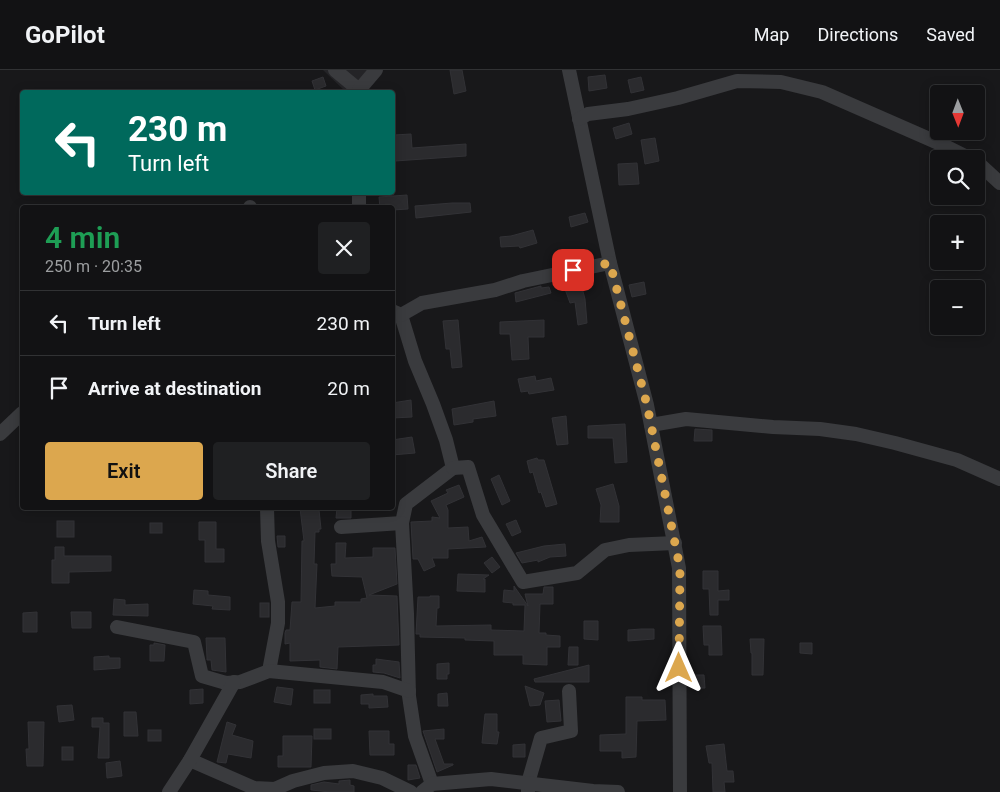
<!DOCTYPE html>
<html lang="en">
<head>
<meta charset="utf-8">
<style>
	:root { --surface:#121214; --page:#1f2022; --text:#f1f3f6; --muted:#9c9ea0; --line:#313234; --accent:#dca74e }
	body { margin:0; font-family:Roboto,sans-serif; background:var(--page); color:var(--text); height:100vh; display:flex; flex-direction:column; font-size:19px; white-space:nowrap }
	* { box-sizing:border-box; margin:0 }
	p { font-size:16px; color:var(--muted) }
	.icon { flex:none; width:28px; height:28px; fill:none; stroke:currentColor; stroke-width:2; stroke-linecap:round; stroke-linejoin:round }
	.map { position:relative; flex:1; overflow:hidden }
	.drawer { position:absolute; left:20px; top:135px; width:375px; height:305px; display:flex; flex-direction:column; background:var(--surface); border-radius:5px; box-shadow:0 2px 12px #0003,0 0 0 1px var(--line) }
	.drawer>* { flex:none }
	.top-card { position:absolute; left:20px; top:20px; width:375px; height:105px; border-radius:5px; box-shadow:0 2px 12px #0003,0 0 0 1px var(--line); background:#00695c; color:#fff; overflow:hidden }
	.needle { width:32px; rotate:179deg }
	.buttons { position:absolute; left:930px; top:15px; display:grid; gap:10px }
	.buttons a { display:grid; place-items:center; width:55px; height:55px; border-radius:5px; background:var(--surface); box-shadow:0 2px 12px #0003,0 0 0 1px var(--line); font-size:25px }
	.pin { position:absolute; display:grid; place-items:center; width:42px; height:42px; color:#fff; margin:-21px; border-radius:10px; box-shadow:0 2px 8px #0006 }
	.me { position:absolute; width:55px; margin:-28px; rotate:0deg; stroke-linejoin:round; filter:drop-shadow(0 0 4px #0008) }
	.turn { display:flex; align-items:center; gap:18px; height:105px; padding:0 25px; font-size:22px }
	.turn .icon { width:65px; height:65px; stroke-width:2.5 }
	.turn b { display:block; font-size:35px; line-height:42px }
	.round { display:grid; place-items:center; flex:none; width:52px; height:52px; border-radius:5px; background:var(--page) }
	.head { display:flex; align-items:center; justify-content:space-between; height:85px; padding:0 25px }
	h1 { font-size:30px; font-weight:600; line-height:38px; color:#1e9e55 }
	.primary-button { display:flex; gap:10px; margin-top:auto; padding:10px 25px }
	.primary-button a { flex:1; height:58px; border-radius:5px; background:var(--accent); color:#111; font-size:20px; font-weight:600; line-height:58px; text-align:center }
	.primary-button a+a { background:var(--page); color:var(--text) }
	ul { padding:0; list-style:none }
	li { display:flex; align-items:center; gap:15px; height:65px; padding:0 25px; border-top:1px solid var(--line) }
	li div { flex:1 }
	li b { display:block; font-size:19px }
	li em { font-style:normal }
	header { display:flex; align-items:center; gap:30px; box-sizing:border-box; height:70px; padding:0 25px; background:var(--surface); border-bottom:1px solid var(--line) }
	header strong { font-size:24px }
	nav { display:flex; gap:28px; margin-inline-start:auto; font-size:18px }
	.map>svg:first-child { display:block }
</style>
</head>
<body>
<header>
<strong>GoPilot</strong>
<nav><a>Map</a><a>Directions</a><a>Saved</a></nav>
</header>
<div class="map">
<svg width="1000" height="722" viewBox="0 0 1000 722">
	<rect width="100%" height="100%" fill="#18181a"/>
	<path fill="#242427" d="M323 0H383L364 22H346Z"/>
	<g fill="#2b2b2e" stroke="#323236">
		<path d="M450 0H462L466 21 454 24Z"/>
		<path d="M605 5 607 18 589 21 588 7Z"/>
		<path d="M323 7 326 16 315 20 312 11Z"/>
		<path d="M641 7 644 20 631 23 628 10Z"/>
		<path d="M629 53 632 64 616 69 613 58Z"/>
		<path d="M411 64 412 78 466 74V86L395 91 394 65Z"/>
		<path d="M655 68 659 91 645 94 641 70Z"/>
		<path d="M637 93 639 114 619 115 618 94Z"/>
		<path d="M407 125 408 139 392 140V138H380L379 127Z"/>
		<path d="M452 133H470L471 142 416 148 415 136Z"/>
		<path d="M585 143 588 152 571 157 569 147Z"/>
		<path d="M533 160 537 173 520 178 519 176 501 177 500 167 511 166Z"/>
		<path d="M644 212 646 224 632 227 629 215Z"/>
		<path d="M581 214 585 229 587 253 578 255 575 232 570 233 565 219Z"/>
		<path d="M541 216V218L549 217 551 223 516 232 515 223Z"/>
		<path d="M458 250 462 297 452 298 450 279H446L443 251Z"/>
		<path d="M544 250V267H528L529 289 512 290 510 264H500V252Z"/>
		<path d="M535 306 536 311 551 308 554 320 529 324 528 321 521 322 518 309Z"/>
		<path d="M411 330 412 347 392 348V333Z"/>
		<path d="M494 331 496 346 473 349V352L454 355 452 339Z"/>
		<path d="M566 346 568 374 557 375 552 348Z"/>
		<path d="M625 354 627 392 615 393 613 368H588V356Z"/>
		<path d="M695 359 712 360V371H694Z"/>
		<path d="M412 367 415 383 392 385V370Z"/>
		<path d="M537 388 538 390H544L557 434 546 437 541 422 539 423 533 402 530 403 527 391Z"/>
		<path d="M499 405 510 431 502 435 491 409Z"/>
		<path d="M613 414 619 436V452H600L601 435 596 419Z"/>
		<path d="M459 415 464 427 446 435 448 440V458L468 457 469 471 482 467 486 477 448 479V488H432L435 496 424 501 418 489H413L411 452 432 451V447L440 448 431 431 448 423 446 420Z"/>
		<path d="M300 438H315V440H319L321 459H319V462H315L314 494H317L315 538 335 536V532H361V529L367 528 362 507 332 506 331 494H336V473H346L345 488 373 487V478H395L397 514 369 525 397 526 399 575 338 577 337 599 320 597V590L290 591V573L285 574V563L286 560H290L292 532H301L302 471H304Z"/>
		<path d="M337 438H351V448H336Z"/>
		<path d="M516 450 521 462 512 466 506 454Z"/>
		<rect x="57" y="451" width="17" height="16"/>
		<path d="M199 452H216V479H224V492H205V470H199Z"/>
		<rect x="150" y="453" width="12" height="10"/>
		<path d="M277 466H285V477H278Z"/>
		<path d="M565 474 566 486 550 487 538 492V490L522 493 516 483 544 476Z"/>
		<path d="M55 477H64V486H111V501L69 502V513H52V490H55Z"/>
		<path d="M492 487 500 497 492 503 484 493Z"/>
		<path d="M703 501H718V521L729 520V530H718V545H710L709 519H703Z"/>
		<path d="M458 504 489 505 483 509H485V522L457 521Z"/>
		<path d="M514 516 528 536 525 524H543L544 517H553V534H540L539 563H546V565L560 566V577H547V595L523 594V585H494V571L465 570V568L420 567V564H416L418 527H430V526H439V538H437L436 556 491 555V560L524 561 525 535H513V533L503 532 504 520 514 521Z"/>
		<path d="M194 520 208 521V525L230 527V540L212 539 213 536 193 534Z"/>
		<path d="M114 529 125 530V535L148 534V546L113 545Z"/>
		<rect x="260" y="533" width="9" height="14"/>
		<path d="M37 542V562H23V543Z"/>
		<path d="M71 542H91V558H72Z"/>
		<path d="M584 551H598V570L584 569Z"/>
		<path d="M703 556H721L722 585H709V575H704Z"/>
		<path d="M641 559H654V569L628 571V560Z"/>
		<path d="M206 568H225L226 602 212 600 211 590H207V588Z"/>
		<path d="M750 569H764L763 605H752V583H751Z"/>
		<path d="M154 573 165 575 164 591H150V575H154Z"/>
		<path d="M800 573H812V584L800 583Z"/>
		<path d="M569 577H578V595H568Z"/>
		<path d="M109 586V588H120V598L94 600V587Z"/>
		<path d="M376 589 399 592 400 608 384 603 373 602V595H376Z"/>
		<path d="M449 593V604H447V609H437V594Z"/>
		<path d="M589 595V612H535L534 609Z"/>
		<path d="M693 605H704L705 618H694Z"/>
		<path d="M525 616 544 623 540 635 530 636Z"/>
		<path d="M277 617 293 619 291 635 274 632Z"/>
		<path d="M203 619V633L190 634V620Z"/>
		<rect x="314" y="620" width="16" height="13"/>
		<path d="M447 623 448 636H438V624Z"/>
		<path d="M373 624V626H387L388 637 369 638V634H361V625Z"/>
		<path d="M626 627H642V630H665L666 650 637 651 636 687 622 688V681H600V665L626 664Z"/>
		<path d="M559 630 561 651 547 652 545 631Z"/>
		<path d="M72 635 74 650 59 652 57 636Z"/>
		<path d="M124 642H136L138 666H124Z"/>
		<path d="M485 644H497V662H499L497 674 482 673Z"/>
		<path d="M92 648H103V653H109V688H98L100 657H92Z"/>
		<path d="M28 652H44L43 696H27L26 679H29Z"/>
		<path d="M227 652 236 655 232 665 253 671 251 688 228 684 226 693 217 692Z"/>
		<rect x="314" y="659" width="17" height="10"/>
		<path d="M444 659V669H435L444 694H453V695L437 702 423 661Z"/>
		<rect x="148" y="660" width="13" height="11"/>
		<path d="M369 661H389V674H394V685H370Z"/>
		<path d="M283 666H312L311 697H278V686H283Z"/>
		<path d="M525 674V687H513V675Z"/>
		<path d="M724 674 727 701H733L734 712H724L725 722H713L712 693H709L706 676Z"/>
		<rect x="62" y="677" width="11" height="13"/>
		<path d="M120 691 122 706 107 708 106 693Z"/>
		<path d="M408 695H416L420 708 408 710Z"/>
		<path d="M350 710V715L354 716V722H330L311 720V715L324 712 339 714V711Z"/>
	</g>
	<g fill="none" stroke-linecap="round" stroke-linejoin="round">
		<g stroke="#3a3b3e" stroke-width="14">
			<path d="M335 0 359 20"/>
			<path d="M569 0 610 193 647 335 679 498 680 722"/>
			<path d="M359 22V20L376 0"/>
			<path d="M579 49 588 44 628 39 678 28 737 11 781 12 822 22 943 75 971 89"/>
			<path d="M976 91 1000 113"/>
			<path d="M250 137V138"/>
			<path d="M359 138V122"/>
			<path d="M392 241 401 245 415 291 433 334 446 370 453 398 406 434 402 453"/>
			<path d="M401 245 422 233 495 220 523 211 610 193"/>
			<path d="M651 355 686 349 773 357 820 359 856 364 895 373 957 390 1000 409"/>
			<path d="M0 364 22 343"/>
			<path d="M453 398 468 397 483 445 523 512 577 503 605 480 629 475 675 473"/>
			<path d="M267 438 268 471 278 532V553L269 601"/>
			<path d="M341 457 402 453 407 544 409 626 415 666 432 714"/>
			<path d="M117 557 194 572 202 606 226 613 240 612 269 601 383 612 409 621"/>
			<path d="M190 690 254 718 275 719 293 711 324 703 353 701 382 708 411 722"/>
			<path d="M528 721V713L541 668 571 661 569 621"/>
			<path d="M169 722 190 690 234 612"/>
			<path d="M422 722 432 714 491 709 593 721 618 722"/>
		</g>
	</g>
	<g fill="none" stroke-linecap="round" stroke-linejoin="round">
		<path stroke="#dca74e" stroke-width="9" stroke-dasharray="0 16.2" d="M573 200 610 193 647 335 680 498 679 598"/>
	</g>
</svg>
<div class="buttons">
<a><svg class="needle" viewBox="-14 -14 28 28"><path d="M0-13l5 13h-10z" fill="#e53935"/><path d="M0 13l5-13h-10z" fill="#9c9ea0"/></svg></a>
<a><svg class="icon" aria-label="search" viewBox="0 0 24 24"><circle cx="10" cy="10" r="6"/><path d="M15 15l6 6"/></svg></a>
<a>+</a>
<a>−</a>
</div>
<div class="pin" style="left:573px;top:200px;background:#d93025"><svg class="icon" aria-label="arrive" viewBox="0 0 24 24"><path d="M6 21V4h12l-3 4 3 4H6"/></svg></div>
<svg class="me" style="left:679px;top:598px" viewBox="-20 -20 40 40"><path d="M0-17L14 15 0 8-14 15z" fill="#dca74e" stroke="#fff" stroke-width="4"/></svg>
<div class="top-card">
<div class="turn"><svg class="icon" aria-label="left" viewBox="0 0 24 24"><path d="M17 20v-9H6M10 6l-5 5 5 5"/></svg><div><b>230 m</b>Turn left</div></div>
</div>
<section class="drawer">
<div class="head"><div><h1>4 min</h1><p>250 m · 20:35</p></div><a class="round"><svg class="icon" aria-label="close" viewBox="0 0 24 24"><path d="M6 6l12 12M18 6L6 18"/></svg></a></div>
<ul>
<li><svg class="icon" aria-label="left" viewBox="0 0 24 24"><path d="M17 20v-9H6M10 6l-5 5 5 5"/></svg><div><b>Turn left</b></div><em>230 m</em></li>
<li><svg class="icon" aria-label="arrive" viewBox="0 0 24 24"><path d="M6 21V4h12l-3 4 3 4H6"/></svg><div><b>Arrive at destination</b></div><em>20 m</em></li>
</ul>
<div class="primary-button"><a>Exit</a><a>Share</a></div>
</section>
</div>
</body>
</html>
